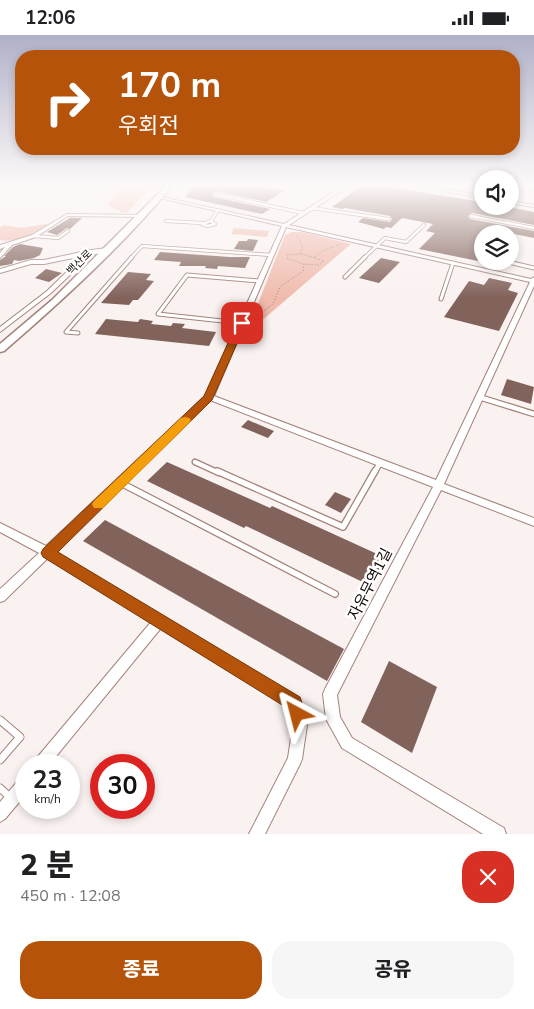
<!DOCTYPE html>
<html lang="ko">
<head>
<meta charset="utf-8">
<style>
	:root { --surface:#fff; --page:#f6f6f6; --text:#202124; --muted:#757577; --accent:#b45309 }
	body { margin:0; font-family:"Nunito Sans","Noto Sans KR",sans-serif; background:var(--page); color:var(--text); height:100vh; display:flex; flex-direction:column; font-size:19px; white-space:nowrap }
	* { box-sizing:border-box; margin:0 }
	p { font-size:16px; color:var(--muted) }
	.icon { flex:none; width:28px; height:28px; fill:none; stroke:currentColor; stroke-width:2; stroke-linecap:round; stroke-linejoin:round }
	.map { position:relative; height:799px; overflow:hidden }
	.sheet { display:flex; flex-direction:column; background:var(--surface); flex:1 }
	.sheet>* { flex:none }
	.banner { position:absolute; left:15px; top:15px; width:505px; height:105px; border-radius:20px; box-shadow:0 2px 8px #0003; background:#b45309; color:#fff; overflow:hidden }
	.fabs { position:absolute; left:474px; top:135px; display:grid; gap:10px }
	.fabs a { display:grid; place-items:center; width:45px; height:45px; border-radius:50%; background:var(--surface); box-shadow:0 2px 8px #0003; font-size:25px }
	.speed { position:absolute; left:15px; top:719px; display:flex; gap:10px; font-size:25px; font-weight:700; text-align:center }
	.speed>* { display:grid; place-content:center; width:65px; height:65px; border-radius:50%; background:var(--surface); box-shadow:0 2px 8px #0003; line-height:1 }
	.speed small { font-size:12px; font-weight:400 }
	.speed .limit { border:8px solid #d22; background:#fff; color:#111 }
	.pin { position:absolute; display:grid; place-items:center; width:42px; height:42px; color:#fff; margin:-21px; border-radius:10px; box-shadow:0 2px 8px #0006 }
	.me { position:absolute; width:55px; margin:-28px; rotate:322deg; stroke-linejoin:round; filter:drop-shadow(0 0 4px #0008) }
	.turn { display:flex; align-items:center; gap:18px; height:105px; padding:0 20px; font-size:22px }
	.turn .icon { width:65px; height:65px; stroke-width:2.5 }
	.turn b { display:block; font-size:35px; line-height:42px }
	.round { display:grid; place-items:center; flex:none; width:52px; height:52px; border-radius:20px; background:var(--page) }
	.overview { display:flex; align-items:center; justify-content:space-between; height:85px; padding:0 20px }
	h1 { font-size:30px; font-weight:800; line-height:38px }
	.cta { display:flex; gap:10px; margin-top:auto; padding:10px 20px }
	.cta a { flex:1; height:58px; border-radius:20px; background:var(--accent); color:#fff; font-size:20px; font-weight:800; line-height:58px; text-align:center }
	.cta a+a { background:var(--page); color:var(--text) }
	.status { display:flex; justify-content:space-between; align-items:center; height:35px; padding:0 25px; background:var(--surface); direction:ltr }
	.status svg { height:14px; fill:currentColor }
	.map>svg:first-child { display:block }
</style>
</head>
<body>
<div class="status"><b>12:06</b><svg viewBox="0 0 49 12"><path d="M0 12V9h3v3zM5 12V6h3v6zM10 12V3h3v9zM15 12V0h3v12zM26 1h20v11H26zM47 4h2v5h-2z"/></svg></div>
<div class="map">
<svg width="534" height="799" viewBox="0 0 534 799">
	<rect width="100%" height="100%" fill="#faf2f1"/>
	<g fill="#f0bbad">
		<path d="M132 151H152L127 178 121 177 107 169 114 163 110 159 134 153Z"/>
		<path d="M46 189 48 190C33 199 18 208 0 205V192L4 190 21 193Z"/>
		<path d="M234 193 269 196 267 202 231 199Z"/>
		<path d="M292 197H302L351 209 246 299 285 200Z"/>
	</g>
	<g fill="#82635b">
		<path d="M195 151H259L284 156 266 167 216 156 212 158 214 162 270 174 262 179 185 162Z"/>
		<path d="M361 151H383L482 167V171H504L534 177V190L472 178 468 181 470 184 534 196V203L495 195 492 199H482V220L478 226 419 214 435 198 426 196 433 189 402 183 391 193 386 192 384 194 358 187 363 183 390 187 392 184 390 181 345 173 342 174 332 172Z"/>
		<path d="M70 183H82L70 194 67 193 57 200 47 197Z"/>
		<path d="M248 204 258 205 253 216 234 214 239 206H247Z"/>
		<path d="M20 209 43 213 40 220 34 223 19 226 14 225 12 229 0 231V225L6 221H4L13 212Z"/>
		<path d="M160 217 230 222H250L245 233 218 231 217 234 205 233 206 231H179L181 227 154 225Z"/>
		<path d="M381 223 400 227 379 248 359 243Z"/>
		<path d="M46 234 62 238 49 247 35 243Z"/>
		<path d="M128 237 151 239 146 245 154 246 138 265H133L129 270 101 268Z"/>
		<path d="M489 243 512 248 508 255 518 258 499 296 444 282 469 246 484 250Z"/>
		<path d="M106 284 138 287 140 284 153 286 151 289 171 291 173 288 185 289 182 293 216 297 209 311 95 299Z"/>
		<path d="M507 344 534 352 531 369 501 360Z"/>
		<path d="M248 385 274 396 268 403 241 392Z"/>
		<path d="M167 427 270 473 272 471 386 523 371 551 246 491 244 493 147 446Z"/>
		<path d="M335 457 351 464 341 478 325 470Z"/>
		<path d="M105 485 344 614 327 646 83 506Z"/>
		<path d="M389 626 437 652 412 718 361 687Z"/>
	</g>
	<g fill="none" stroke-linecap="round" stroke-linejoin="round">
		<g stroke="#a4837b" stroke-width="4">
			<g id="lane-far4">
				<path d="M472 151 482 153"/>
				<path d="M534 151 531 158 534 159"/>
				<path d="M122 153 128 151"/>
				<path d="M215 159 303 178"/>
				<path d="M311 173 389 184"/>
				<path d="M471 181 534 193"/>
				<path d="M166 186 202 188"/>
				<path d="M211 186 215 189 208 191 202 189Z"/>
				<path d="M211 186 218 175"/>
				<path d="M34 201 58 203 68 196"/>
				<path d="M131 223 142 211 271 220"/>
				<path d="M364 223 385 203 406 207 424 190"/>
			</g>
		</g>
		<g stroke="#a4837b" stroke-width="5">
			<g id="lane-far3">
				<path d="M504 226 534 233"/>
				<path d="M345 242 365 222"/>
				<path d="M441 264 453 228"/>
				<path d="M241 288 158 279 187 240 260 246"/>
				<path d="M78 298 66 297 132 222"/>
			</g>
		</g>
		<g stroke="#a4837b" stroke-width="7">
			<g id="lane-far2">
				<path d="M479 362 534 379"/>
				<path d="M195 427 219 438"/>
				<path d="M374 438 380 428"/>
			</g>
		</g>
		<g stroke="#a4837b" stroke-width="8">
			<g id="lane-far1">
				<path d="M217 436 343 492 375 436"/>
				<path d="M121 448 335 559"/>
			</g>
		</g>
		<g stroke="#a4837b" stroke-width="9">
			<g id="lane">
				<path d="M0 685 20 702 0 725"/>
				<path d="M0 753 11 763"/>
			</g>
		</g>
		<g stroke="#a4837b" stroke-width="2">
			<g id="street">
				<path d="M343 151H348L289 190 531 244 534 242V251L444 449 534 483V491L441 455 337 660 340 682 352 703 504 793 506 799H483L342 713 326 684 323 659 325 654 433 452 210 365 55 517 299 663 307 690 302 724 300 729 265 799H249L288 723 293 690 288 672 161 593 49 730H33L35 725 151 587 48 523 4 566 0 567V554L39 518 0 497V488L46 511 205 361 282 191 155 162 157 161 284 189ZM286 192 530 247 436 445 214 361Z"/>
				<path d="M419 151H428L482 161V163Z"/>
				<path d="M510 166 534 170V172L510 168Z"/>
				<path d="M67 179 142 180 144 181 142 182 68 181 36 202 12 210 0 223V218L5 212 0 214V210L32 200Z"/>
				<path d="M108 213 110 214V216L91 220 51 258 0 297V292L47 256 83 221 44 229H31L0 238V234L31 225H44L91 215Z"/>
				<path d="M26 740V759L5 784 0 787V767L21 742Z"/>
			</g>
		</g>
		<g stroke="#a4837b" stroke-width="3">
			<path id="secondary" d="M166 151H172C122 211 63 265 4 316L0 317V309L52 265Z"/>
		</g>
		<g stroke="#877d7c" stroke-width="1" stroke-dasharray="1 2" stroke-linecap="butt">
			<path d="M32 151V153"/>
			<path d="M302 219 324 226 319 230 304 229"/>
			<path d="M315 222 322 216 341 209"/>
			<path d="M250 286 273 269 280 252 303 236 304 229 287 223 288 220 301 219 302 209 297 200"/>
		</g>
		<use href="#lane-far4" stroke="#fff" stroke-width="2.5"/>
		<use href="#lane-far3" stroke="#fff" stroke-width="3"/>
		<use href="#lane-far2" stroke="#fff" stroke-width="4.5"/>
		<use href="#lane-far1" stroke="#fff" stroke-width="5.5"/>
		<use href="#lane" stroke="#fff" stroke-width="7"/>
		<use href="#street" fill="#fff" fill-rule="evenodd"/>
		<use href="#secondary" fill="#fff" fill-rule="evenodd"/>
	</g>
	<linearGradient id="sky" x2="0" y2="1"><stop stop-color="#b0b1c8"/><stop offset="0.57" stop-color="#fdf9f9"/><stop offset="1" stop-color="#fdf9f9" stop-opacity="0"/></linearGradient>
	<rect width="534" height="263" fill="url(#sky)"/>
	<path fill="#b45309" stroke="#753606" d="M242 285 246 288 212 365 58 517 300 662 306 679 303 685 297 688 291 685 287 673 43 522 41 518 43 514 204 361 237 288Z"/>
	<path fill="#f59e0b" d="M185 382 189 383 191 385 189 388 103 473H94L92 469 94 466 181 383Z"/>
	<g text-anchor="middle" stroke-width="5" stroke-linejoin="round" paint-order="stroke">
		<g font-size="11" fill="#140806" stroke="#fff">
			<text transform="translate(79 227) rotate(-45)" y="4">백산로</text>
		</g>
		<g font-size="15" fill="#140806" stroke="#fff">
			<text transform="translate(370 549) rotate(-63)" y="5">자유무역1길</text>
		</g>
	</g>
</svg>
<div class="fabs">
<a><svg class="icon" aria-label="sound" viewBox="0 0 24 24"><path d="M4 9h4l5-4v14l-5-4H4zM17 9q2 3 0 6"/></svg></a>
<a><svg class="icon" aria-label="layers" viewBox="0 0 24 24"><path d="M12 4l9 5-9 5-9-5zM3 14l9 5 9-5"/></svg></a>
</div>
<div class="speed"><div>23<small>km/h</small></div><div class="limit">30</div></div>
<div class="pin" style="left:242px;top:288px;background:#d93025"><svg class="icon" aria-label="arrive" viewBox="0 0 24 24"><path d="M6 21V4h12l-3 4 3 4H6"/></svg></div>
<svg class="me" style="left:297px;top:679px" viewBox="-20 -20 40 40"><path d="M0-17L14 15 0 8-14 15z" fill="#b45309" stroke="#fff" stroke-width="4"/></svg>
<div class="banner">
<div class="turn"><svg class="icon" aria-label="right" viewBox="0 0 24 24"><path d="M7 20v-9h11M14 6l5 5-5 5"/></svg><div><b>170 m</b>우회전</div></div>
</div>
</div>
<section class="sheet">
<div class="overview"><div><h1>2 분</h1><p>450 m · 12:08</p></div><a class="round" style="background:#d93025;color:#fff"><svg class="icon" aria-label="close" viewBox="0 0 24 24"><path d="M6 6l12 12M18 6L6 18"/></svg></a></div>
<div class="cta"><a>종료</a><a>공유</a></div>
</section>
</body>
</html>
